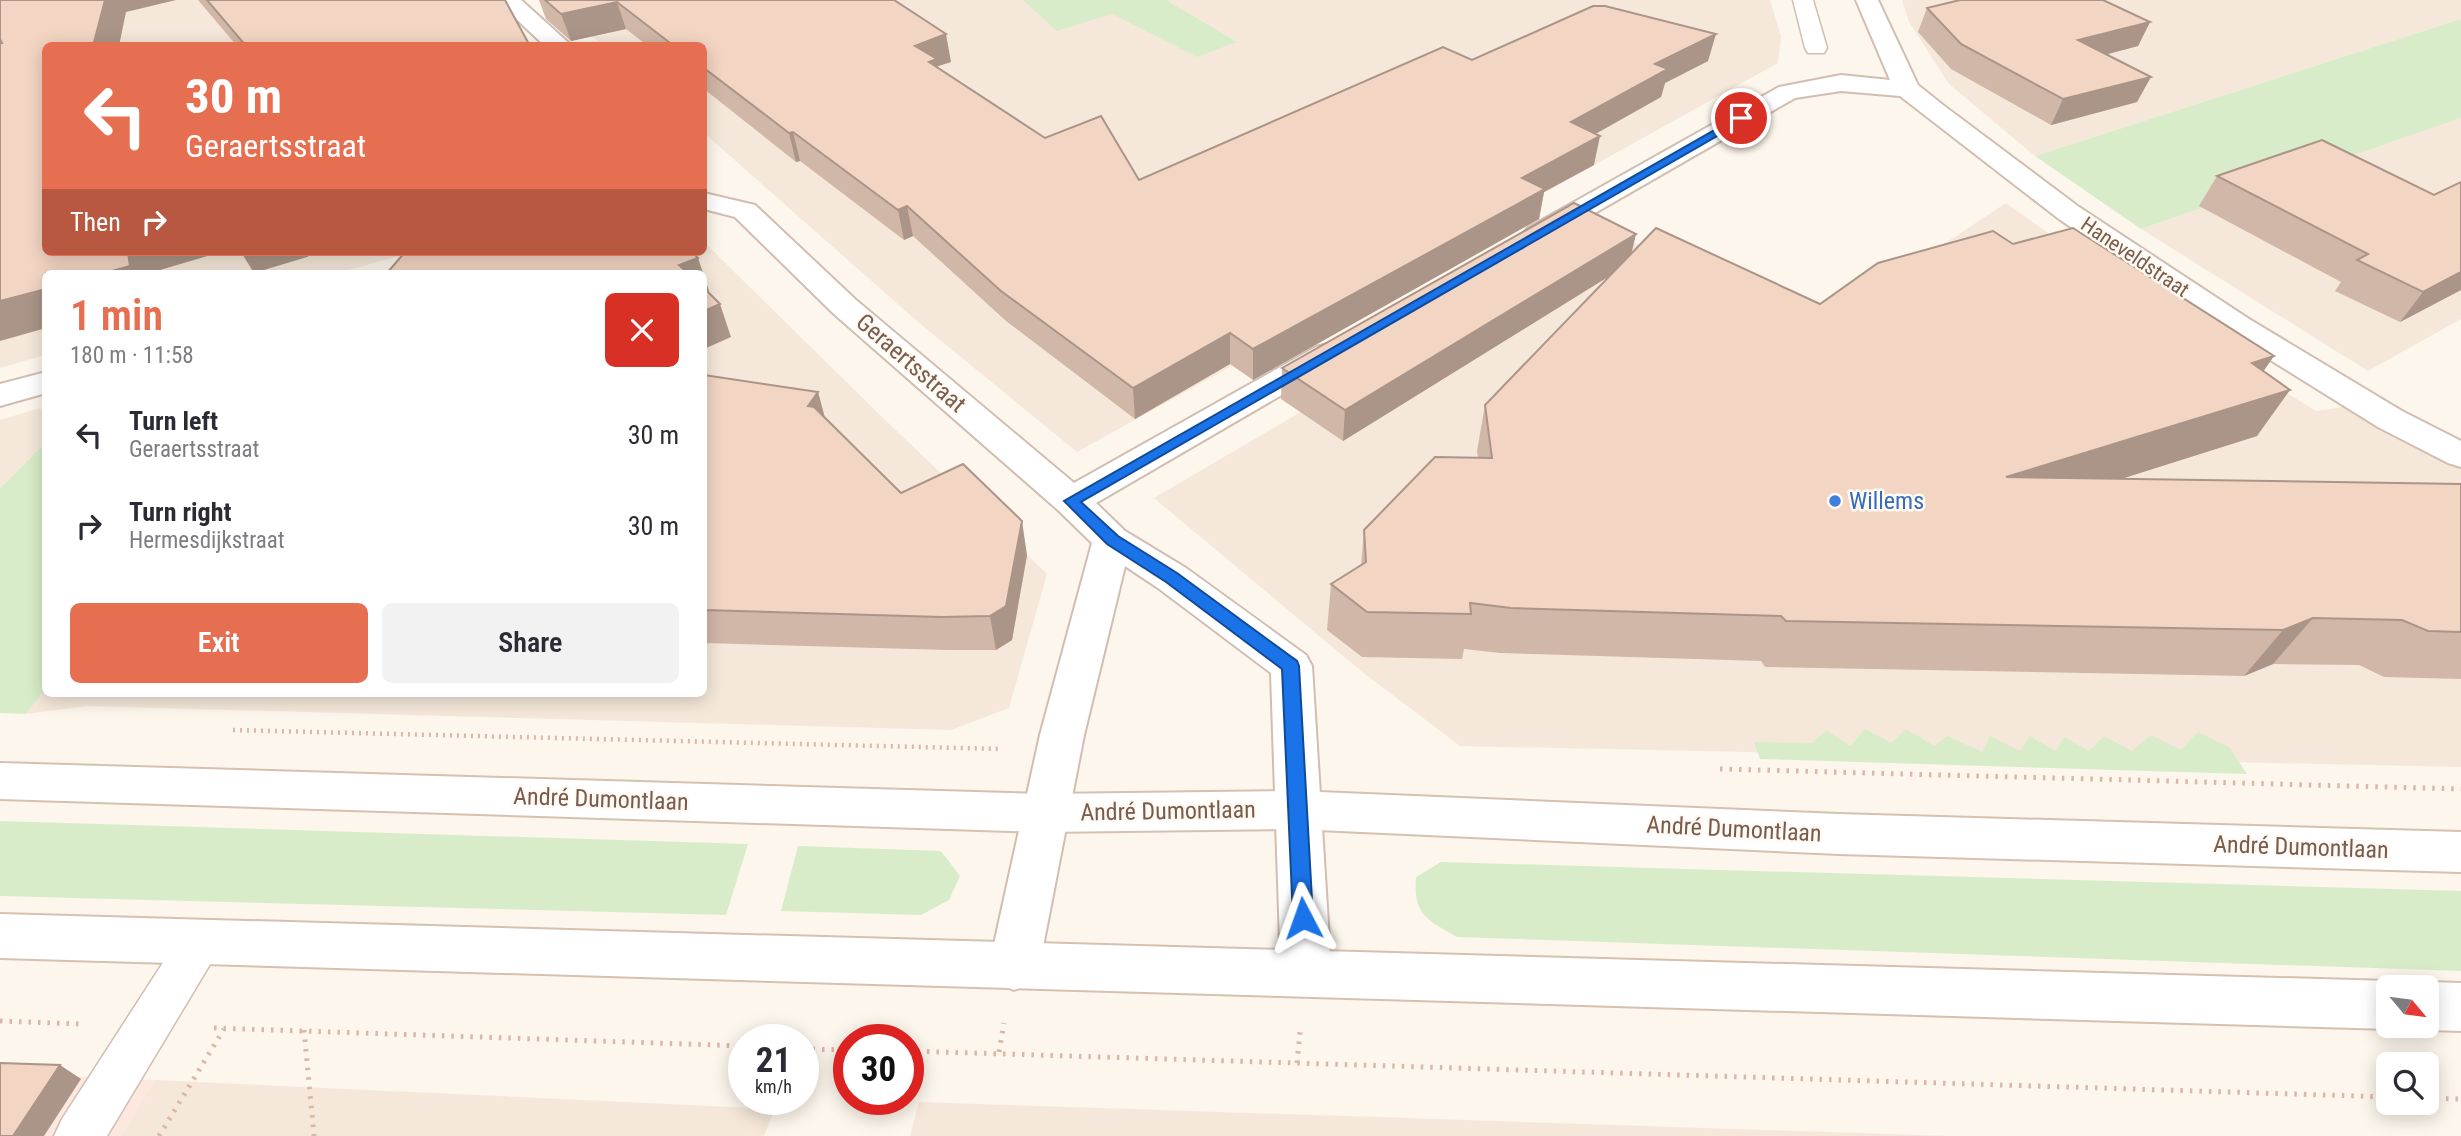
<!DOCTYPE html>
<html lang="en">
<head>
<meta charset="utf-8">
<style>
	:root { --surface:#fff; --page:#f2f2f3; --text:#2b2b33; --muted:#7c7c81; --accent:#e76f51 }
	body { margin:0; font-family:"Roboto Condensed",sans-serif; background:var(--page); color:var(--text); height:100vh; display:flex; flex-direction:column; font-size:26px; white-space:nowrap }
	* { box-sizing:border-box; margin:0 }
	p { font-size:23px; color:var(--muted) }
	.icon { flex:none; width:38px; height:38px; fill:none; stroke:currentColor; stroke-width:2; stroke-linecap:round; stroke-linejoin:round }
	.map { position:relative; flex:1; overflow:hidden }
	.panel { position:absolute; left:42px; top:270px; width:665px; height:427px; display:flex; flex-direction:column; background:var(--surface); border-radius:10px; box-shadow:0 4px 18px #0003 }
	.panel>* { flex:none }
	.banner { position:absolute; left:42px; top:42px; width:665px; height:214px; border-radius:10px; box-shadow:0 4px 18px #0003; background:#e76f51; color:#fff; overflow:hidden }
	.needle { width:46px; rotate:119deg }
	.buttons { position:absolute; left:2376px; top:975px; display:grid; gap:14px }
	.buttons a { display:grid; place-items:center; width:63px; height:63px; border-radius:10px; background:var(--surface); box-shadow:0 4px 18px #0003; font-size:35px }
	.speed { position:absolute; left:728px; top:1024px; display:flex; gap:14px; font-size:35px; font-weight:700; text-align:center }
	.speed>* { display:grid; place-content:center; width:91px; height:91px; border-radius:50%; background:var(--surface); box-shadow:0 4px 18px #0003; line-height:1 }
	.speed small { font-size:18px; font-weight:400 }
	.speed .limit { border:10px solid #d22; background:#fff; color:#111 }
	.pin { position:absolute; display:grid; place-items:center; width:60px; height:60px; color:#fff; margin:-30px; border:4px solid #fff; border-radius:50%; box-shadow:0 2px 7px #0007 }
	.me { position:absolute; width:77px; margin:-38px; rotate:356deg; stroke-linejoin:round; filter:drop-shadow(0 0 5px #0008) }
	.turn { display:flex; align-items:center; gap:24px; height:147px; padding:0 28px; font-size:32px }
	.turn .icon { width:91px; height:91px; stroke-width:2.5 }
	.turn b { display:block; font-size:49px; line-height:60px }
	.then { display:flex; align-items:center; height:66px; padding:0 28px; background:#0003; gap:14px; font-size:26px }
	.round { display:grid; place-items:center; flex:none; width:74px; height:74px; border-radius:10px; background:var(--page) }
	.headline { display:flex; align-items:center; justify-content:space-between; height:119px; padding:0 28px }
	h1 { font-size:42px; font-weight:600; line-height:52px; color:var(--accent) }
	.cta { display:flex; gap:14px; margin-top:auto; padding:14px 28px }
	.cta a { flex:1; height:80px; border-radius:10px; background:var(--accent); color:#fff; font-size:28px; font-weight:600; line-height:80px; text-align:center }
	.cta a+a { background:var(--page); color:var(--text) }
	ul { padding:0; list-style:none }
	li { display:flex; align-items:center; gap:21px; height:91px; padding:0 28px }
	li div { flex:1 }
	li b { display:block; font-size:26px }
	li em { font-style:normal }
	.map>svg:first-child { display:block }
</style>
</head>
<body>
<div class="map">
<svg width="2461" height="1136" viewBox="0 0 2461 1136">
	<rect width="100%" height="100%" fill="#fdf6ec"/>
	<g fill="#f5e8da">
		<path d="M0 0H457L503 45 46 46V252H413L338 273H46L45 355 0 368Z"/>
		<path d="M549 0H1770L1781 36 1778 63 1077 452 918 322 704 133V46L602 45Z"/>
		<path d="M1902 0H2461V19L2035 156 1949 84 1909 22Z"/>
		<path d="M2461 118V319L2368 371 2141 229Z"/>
		<path d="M2006 203 2180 327 2316 411 2344 407 2461 468V767L1460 746 1361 671 1154 498 1432 335 1601 226 1814 330Z"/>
		<path d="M704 242 882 417 1047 574 1009 708 951 730 88 706 26 714 45 690 46 693H704V273H511L585 252H704Z"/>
		<path d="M40 408 45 414V443L0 488V420Z"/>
		<path d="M155 1080 775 1109 764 1136H121Z"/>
		<path d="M919 1102 1949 1136H910Z"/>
	</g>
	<path fill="#fde8e0" d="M0 1073 155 1080 121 1136H0Z"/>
	<g fill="#d8ecc9">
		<path d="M1023 0H1166L1237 42 1197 57 1112 14 1057 31Z"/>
		<path d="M2461 19V118L2141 229 2035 156Z"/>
		<path d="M45 443V690L26 714 0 713V488Z"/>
		<path d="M1865 729 1891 743 1906 729 1935 746 1947 736 1982 752 1990 736 2020 751 2030 736 2056 751 2064 737 2089 751 2104 736 2132 751 2151 735 2181 750 2198 732 2230 748 2247 774 1760 759 1754 742 1812 743 1826 730 1850 746Z"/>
		<path d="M0 821 748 844 726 915 0 896Z"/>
		<path d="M798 846 941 851 960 876 949 900 921 915 781 911Z"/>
		<path d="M1441 862 2461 891V971L1457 937C1427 920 1413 915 1416 877Z"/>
	</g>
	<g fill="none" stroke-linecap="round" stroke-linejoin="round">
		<g stroke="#d1beb0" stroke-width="3">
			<g id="service">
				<path d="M1793 0H1813L1827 48 1824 53H1808L1805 48Z"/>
				<path d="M202 921 218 927 224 941 107 1136H54L62 1119 186 927Z"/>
			</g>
		</g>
		<g stroke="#d1beb0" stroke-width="4">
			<g id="minor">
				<path d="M496 0H521L572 46H545Z"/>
				<path d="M1856 0H1878L1918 85 1943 105 2079 207 2249 319 2402 411 2461 441V467L2448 463 2378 427 2227 333 2059 219 1900 96 1841 91 1795 98 1548 240 1538 243 1528 240 1523 234 1528 228 1779 87 1841 75 1890 80Z"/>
				<path d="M704 193 755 205 856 300 1074 483 1316 347 1328 344 1340 347 1344 354 1340 361 1096 503 1125 531 1186 568 1306 655 1312 666 1331 972 1324 988 1306 995 1288 988 1281 972 1271 673 1158 588 1125 566 1084 735 1039 967 1032 983 1014 990 996 983 989 967 1040 735 1092 543 1058 510 834 314 735 217 704 209Z"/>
				<path d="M46 372V393L0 406V384Z"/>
			</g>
		</g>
		<g stroke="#d6c0b0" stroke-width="4">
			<g id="secondary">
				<path d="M0 763 1044 794 1296 791 1839 814 2461 832V872L1839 854 1296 829 1044 832 0 799Z"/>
				<path d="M0 914 2389 981 2404 987H2389V1026H2398L2389 1029 0 958Z"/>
				<path d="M2427 982 2461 983V1031L2427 1030 2416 1026H2427V987H2414Z"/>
			</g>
		</g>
		<path stroke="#d9b8a5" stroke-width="4.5" stroke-dasharray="2 5" stroke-linecap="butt" d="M233 730 1001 749"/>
		<g stroke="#d9b8a5" stroke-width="5" stroke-dasharray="2.5 7" stroke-linecap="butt">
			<path d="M1720 769 2461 789"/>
			<path d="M0 1021 80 1024"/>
			<path d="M214 1028 744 1046"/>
			<path d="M304 1030 314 1136"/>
			<path d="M803 1049 849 1050"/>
			<path d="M908 1051 2389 1097"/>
			<path d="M999 1052 1004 1023"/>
			<path d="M1297 1063 1300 1032"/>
			<path d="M2427 1098 2461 1099"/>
			<path d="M159 1136 224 1029"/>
		</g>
		<use href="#service" fill="#fff" fill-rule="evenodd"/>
		<use href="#minor" fill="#fff" fill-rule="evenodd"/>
		<use href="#secondary" fill="#fff" fill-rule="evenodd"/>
	</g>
	<g fill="#d1b7a8">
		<path d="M198 0H505L530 46H237Z"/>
		<path d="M539 0H894L951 62 938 66V68L1045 138 1139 180 1472 60 1708 61 1665 83 1661 97 1595 134 1594 165 1544 192 1539 219 1253 380 1230 364 1135 419 1006 321 913 236 904 240 800 161 796 162 704 89V46H648L626 29 571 41 546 19Z"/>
		<path d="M1927 8 2150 22 2138 46 2107 54 2137 102 2051 125 1951 69 1918 32Z"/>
		<path d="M2217 176 2434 195 2461 182V290L2400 322 2335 291 2341 282 2199 206Z"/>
		<path d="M2013 244 2274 356 2263 372 2257 436 2121 479 2461 484V679L2384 677 2359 665 2273 664 2244 676 1765 667 1761 661 1500 653 1464 649 1462 659 1362 657 1327 630 1331 584 1361 566 1364 530 1478 458 1477 451 1485 405 1612 274 1343 441 1281 399 1282 368 1631 254 1820 304Z"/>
		<path d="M704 375 818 392 825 418 901 493 1027 555 1012 640 996 650H948L704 643Z"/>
	</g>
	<g fill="#aa9588">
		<path d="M105 0H176L126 12 119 46H93Z"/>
		<path d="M617 2 626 29 571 41 561 14Z"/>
		<path d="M2150 22 2138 46 2067 65 2078 40Z"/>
		<path d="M946 34 951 62 938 66 941 87 915 46Z"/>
		<path d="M1716 34 1708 61 1665 83 1661 97 1565 151 1571 122 1655 64Z"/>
		<path d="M2151 77 2137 102 2051 125 2063 99Z"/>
		<path d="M793 132 800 161 796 162 789 133Z"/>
		<path d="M1600 136 1594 165 1544 192 1539 219 1253 380V349L1522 178Z"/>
		<path d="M907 206 913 236 904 240 898 210Z"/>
		<path d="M1636 234 1629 264 1343 441 1345 410Z"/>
		<path d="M128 252H221L150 273H105Z"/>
		<path d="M241 252H317L307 257 254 273Z"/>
		<path d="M698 258 703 273H682L679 265Z"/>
		<path d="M2461 272V290L2400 322 2423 292Z"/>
		<path d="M704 275 709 291 704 293Z"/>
		<path d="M46 289V328L0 341V301Z"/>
		<path d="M720 304 731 337 704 349V311Z"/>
		<path d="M1230 333V364L1135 419 1133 388Z"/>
		<path d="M2274 356 2242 401 2252 363Z"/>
		<path d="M2290 390 2257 436 1981 523 2006 477Z"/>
		<path d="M818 392 827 426 808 406Z"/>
		<path d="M1022 521 1027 555 1012 640 996 650 990 616Z"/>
		<path d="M2313 618 2273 664 2244 676 2283 630Z"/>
		<path d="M60 1065 81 1079 44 1136H13Z"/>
	</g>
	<g fill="#f3d5c3" stroke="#aa9588" stroke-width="2">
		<path d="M0 0H105L93 46H46V252H128L130 266 105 273H46V289L0 301V43H2L0 39Z"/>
		<path d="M207 0H505L530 46H246Z"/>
		<path d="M545 0H894L946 34 915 46 937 59 929 62 1045 138 1101 116 1139 180 1443 47 1472 60 1593 6H1605L1716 34 1655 64 1668 69 1571 122 1600 136 1522 178 1545 189 1253 349 1230 333 1133 388 1001 291 907 206 898 210 793 132 789 133 704 68V46H674L617 2 561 14Z"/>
		<path d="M1960 0H2103L2150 22 2078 40 2151 77 2063 99 1961 44 1927 8Z"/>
		<path d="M2322 140 2434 195 2461 182V272L2423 292 2357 260 2368 254 2217 176Z"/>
		<path d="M1574 203 1636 234 1345 410 1282 368Z"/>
		<path d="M1656 228 1820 304 1878 263 1993 231 2013 244 2073 228 2274 356 2252 363 2290 390 2006 477 2461 484V632L2428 631 2402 620 2313 618 2283 630 1786 621 1781 616 1511 608 1470 603 1471 614 1367 612 1331 584 1366 562 1364 530 1435 457 1492 458 1485 405Z"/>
		<path d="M405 252H692L698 258 679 265 688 273H387Z"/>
		<path d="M704 288 720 304 704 311Z"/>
		<path d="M704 375 818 392 808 406 814 407 901 493 963 464 1022 521 1006 606 990 616 941 617 704 610Z"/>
		<path d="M0 1063 60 1065 13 1136H0Z"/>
	</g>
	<path fill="#1a73e8" stroke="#114b97" stroke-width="2" d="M1741 115 1747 118 1745 120 1081 502 1118 536 1177 573 1297 661 1299 666 1313 918 1310 924 1303 927 1296 924 1293 918 1282 669 1166 582 1107 544 1064 501Z"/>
	<circle fill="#3f7fe0" stroke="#fffaf3" stroke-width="2.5" cx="1835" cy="501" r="7"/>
	<g text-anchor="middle" stroke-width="5" stroke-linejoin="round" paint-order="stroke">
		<g font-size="21" fill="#7a5c4d" stroke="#fffaf3">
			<text transform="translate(2135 257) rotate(34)" y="7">Haneveldstraat</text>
		</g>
		<g font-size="24" fill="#7a5c4d" stroke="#fffaf3">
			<text transform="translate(911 363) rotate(41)" y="8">Geraertsstraat</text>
			<text transform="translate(601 799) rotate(2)" y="8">André Dumontlaan</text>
			<text transform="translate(1168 811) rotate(-1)" y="8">André Dumontlaan</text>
			<text transform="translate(1734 829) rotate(3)" y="8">André Dumontlaan</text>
			<text transform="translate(2301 847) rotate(2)" y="8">André Dumontlaan</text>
		</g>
		<g font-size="24" fill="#366cbe" stroke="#fffaf3" text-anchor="start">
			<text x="1849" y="509">Willems</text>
		</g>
	</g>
</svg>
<div class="buttons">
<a><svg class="needle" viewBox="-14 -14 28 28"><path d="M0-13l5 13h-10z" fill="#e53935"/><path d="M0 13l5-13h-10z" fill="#7c7c81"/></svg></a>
<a><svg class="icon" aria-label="search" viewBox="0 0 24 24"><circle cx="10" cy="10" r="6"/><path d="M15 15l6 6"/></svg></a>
</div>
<div class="speed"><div>21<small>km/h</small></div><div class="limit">30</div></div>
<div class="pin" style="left:1741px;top:118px;background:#d93025"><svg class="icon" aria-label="arrive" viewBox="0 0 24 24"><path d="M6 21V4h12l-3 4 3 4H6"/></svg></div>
<svg class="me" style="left:1303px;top:918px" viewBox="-20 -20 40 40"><path d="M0-17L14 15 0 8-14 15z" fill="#1a73e8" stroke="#fff" stroke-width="4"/></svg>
<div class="banner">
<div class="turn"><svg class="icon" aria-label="left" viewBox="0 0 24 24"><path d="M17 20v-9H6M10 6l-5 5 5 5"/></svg><div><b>30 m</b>Geraertsstraat</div></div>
<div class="then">Then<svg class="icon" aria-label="right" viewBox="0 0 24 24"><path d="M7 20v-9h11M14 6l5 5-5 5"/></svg></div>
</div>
<section class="panel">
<div class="headline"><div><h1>1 min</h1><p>180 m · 11:58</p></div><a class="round" style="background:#d93025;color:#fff"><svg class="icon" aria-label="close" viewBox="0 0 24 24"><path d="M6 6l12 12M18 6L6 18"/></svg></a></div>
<ul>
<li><svg class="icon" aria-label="left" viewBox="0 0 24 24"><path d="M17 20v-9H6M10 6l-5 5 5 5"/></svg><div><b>Turn left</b><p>Geraertsstraat</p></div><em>30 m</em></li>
<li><svg class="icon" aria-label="right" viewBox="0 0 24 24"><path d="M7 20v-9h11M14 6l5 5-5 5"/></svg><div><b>Turn right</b><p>Hermesdijkstraat</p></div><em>30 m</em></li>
</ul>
<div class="cta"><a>Exit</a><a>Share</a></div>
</section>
</div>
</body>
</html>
